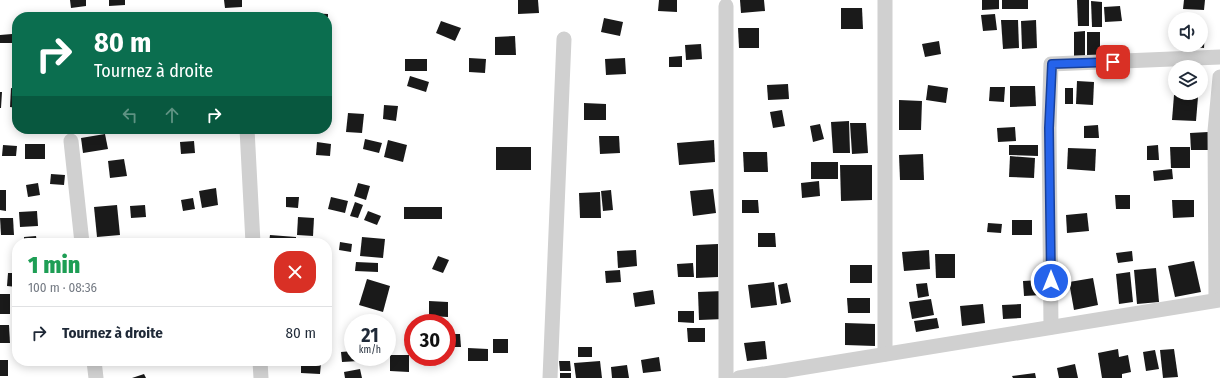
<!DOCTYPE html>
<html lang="fr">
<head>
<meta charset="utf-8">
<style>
	:root { --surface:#fff; --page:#f6f6f7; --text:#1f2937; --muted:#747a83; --line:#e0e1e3 }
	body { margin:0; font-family:"Fira Sans Condensed",sans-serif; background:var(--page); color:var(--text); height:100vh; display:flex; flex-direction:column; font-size:15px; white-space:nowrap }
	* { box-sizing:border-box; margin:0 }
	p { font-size:13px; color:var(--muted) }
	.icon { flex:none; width:22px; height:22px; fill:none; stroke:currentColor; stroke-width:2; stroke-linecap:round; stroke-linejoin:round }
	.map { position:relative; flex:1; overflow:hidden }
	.drawer { position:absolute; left:12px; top:238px; width:320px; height:128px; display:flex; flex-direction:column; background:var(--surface); border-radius:16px; box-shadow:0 2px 10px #0003 }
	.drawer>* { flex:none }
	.hud { position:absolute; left:12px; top:12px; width:320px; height:122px; border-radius:16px; box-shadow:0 2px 10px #0003; background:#0b6e4f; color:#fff; overflow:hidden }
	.tools { position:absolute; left:1168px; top:12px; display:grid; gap:8px }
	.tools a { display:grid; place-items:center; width:40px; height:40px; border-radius:50%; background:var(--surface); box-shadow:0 2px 10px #0003; font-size:20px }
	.speed { position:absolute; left:344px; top:314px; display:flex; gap:8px; font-size:20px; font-weight:700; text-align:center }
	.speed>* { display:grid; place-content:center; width:52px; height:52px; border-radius:50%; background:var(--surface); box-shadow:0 2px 10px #0003; line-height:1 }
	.speed small { font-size:10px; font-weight:400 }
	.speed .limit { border:6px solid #d22; background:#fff; color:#111 }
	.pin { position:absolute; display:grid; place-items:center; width:34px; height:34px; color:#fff; margin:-17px; border-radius:8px; box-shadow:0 2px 6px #0006 }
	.me { position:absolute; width:44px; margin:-22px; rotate:0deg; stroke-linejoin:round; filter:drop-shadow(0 0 3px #0008) }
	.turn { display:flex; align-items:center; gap:14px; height:84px; padding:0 16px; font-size:18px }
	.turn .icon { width:52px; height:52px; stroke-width:2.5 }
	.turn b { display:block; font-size:28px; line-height:34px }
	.lanes { display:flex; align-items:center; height:38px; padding:0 16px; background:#0003; justify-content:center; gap:20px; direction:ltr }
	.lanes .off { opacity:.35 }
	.round { display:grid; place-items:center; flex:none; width:42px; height:42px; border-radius:16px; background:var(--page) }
	.headline { display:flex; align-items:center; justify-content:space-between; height:68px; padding:0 16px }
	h1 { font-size:24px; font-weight:800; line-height:30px; color:#1e9e55 }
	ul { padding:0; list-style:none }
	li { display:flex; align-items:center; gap:12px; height:52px; padding:0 16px; border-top:1px solid var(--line) }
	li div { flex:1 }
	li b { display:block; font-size:15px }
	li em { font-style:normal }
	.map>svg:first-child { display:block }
</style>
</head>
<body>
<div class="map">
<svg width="1220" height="378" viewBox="0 0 1220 378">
	<rect width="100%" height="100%" fill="#fff"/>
	<g fill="#1a1a1a">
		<path d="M70 0H86V6L71 8Z"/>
		<path d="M109 0H125V5L109 6Z"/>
		<path d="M224 0H242V7L225 8Z"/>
		<path d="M518 0H538L539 13 518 14Z"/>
		<path d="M659 0H677V12L658 11Z"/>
		<path d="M740 0H764L765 11 741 13Z"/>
		<path d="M982 0H999V9L982 10Z"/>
		<rect x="1002" y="0" width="26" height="9"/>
		<path d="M1077 0H1089V26H1078Z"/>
		<path d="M1184 0H1205L1204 10 1183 9Z"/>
		<path d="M1091 1 1102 2V27H1092Z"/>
		<path d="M1120 6 1122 21 1105 22 1104 7Z"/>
		<path d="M841 8H862L863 29H841Z"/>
		<path d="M309 13 328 14V17H309Z"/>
		<path d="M995 14 997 30 983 31 981 15Z"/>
		<path d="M604 18 623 22 620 36 601 32Z"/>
		<path d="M1001 20H1018L1019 48 1003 49Z"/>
		<path d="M1036 20 1037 48 1022 49 1021 21Z"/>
		<path d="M441 21 461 28 455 41 436 33Z"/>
		<path d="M738 28H759V48H739Z"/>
		<path d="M1085 31V56L1074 57V32Z"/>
		<rect x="1087" y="32" width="13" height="23"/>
		<path d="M1201 32H1205L1204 48 1181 46V45H1201Z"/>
		<path d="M12 34 13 43H0V35Z"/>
		<path d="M515 36 516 55H495V37Z"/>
		<path d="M939 41 941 54 925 57 922 44Z"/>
		<path d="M701 44 702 59 686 60 685 45Z"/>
		<path d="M682 56V67H669V57Z"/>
		<path d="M469 58 486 59 485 73 469 72Z"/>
		<path d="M625 58 626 74 606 75 605 59Z"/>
		<rect x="405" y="59" width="22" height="12"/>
		<path d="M410 76 429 82 426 92 407 86Z"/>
		<path d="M1077 81 1094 82 1093 105 1076 104Z"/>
		<path d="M788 84 789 99 768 100 767 85Z"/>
		<path d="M928 85 948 88 946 103 926 100Z"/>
		<path d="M1010 86H1035L1036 106 1010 107Z"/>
		<path d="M990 87H1005L1004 102 989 101Z"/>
		<path d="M11 88 17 89V108L10 107Z"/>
		<rect x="1065" y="88" width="8" height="16"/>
		<path d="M0 92H2L1 108H0Z"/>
		<path d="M1174 95 1198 97 1196 121 1172 120Z"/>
		<path d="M899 100 922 101 921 130H899Z"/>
		<path d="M584 103 606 104V120H584Z"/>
		<path d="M384 105 398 106 396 121 383 119Z"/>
		<path d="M782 110 785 126 773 128 770 112Z"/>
		<path d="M348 113 364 114 362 133 346 132Z"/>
		<path d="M849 121 850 153H833L831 122Z"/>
		<path d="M850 123H866L868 153 852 154Z"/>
		<path d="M820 124 824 139 813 142 810 126Z"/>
		<path d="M1098 125 1099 138H1084V126Z"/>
		<path d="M1015 127 1016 141 998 142 997 128Z"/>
		<path d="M1208 132 1209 150H1191L1190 133Z"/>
		<path d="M105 134 108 149 83 153 81 138Z"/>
		<path d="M599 136H619L620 153 600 154Z"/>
		<path d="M365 139 382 143 379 153 363 149Z"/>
		<path d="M388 140 407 145 403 162 384 157Z"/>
		<path d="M714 140 715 162 679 165 677 143Z"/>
		<path d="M194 141 195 153 181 154 180 142Z"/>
		<path d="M317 142 331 144 330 156 316 155Z"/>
		<rect x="25" y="144" width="20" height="15"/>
		<path d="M3 145 17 146 16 156H2Z"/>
		<path d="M1009 145H1038V156L1009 155Z"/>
		<path d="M1158 145 1159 160H1147V146Z"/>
		<rect x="496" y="147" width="35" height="23"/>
		<path d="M1170 147H1190V168H1171Z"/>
		<path d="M1068 148 1096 149 1095 171 1067 169Z"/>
		<path d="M743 152H767L768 172H744Z"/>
		<path d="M923 154 924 180H900L899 155Z"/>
		<path d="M1010 156 1035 158 1034 178 1009 177Z"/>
		<path d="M124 159 127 176 110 178 108 161Z"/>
		<rect x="811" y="162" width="27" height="17"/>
		<path d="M840 165H872V200L841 201Z"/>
		<path d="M1172 169 1173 179 1154 181 1153 171Z"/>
		<path d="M51 174 65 175 64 185 50 184Z"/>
		<path d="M819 181 820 196 802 198 801 183Z"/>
		<path d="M38 183 40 195 28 197 26 185Z"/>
		<path d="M358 183 370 186 366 200 354 196Z"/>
		<path d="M216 188 218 205 202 208 199 191Z"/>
		<path d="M713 189 716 213 693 216 690 191Z"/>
		<path d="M0 190H6V211L0 210Z"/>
		<path d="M611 190 613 210 603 211 601 191Z"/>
		<path d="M600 192 601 218H580L579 193Z"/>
		<path d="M1115 195H1130V209H1116Z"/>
		<path d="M286 197H299L298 208 286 207Z"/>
		<path d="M331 197 348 201 345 213 328 209Z"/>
		<path d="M193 198 195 209 183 211 181 200Z"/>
		<path d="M742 200H758L759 213H742Z"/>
		<path d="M1172 200H1194V217L1173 218Z"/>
		<path d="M355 202 363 205 358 218 350 216Z"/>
		<path d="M117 205 120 235 97 237 94 207Z"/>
		<path d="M145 205 146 217 131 218 130 206Z"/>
		<rect x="404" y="207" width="38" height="12"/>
		<path d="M37 211 38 226 20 227 19 212Z"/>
		<path d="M368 211 381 216 377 225 364 220Z"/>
		<path d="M1087 213 1089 231 1067 233 1066 215Z"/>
		<path d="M298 217 314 218 313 236 297 235Z"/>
		<path d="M0 218H13L14 235H1Z"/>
		<rect x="1012" y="220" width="20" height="15"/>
		<path d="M988 223 1002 224 1001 233 987 232Z"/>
		<path d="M758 233H775L776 247H758Z"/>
		<path d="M270 235 296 237V243H269Z"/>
		<path d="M36 236 37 243H24V237Z"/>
		<path d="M362 237 385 239 383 258 360 256Z"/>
		<path d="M205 239 206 243H181V241Z"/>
		<path d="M340 242 352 244 351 252 339 250Z"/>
		<path d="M718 244V277L696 278V245Z"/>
		<path d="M636 250 637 266 618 268 617 251Z"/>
		<path d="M929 250 930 269 904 271 902 252Z"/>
		<path d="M1132 251 1133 261 1118 263 1116 253Z"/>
		<path d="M935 254H955V278H936Z"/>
		<path d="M438 256 449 260 443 273 432 269Z"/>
		<path d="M1194 261 1201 292 1175 297 1168 266Z"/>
		<path d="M356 262 378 263V272L355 271Z"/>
		<path d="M693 263 694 277H678L677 264Z"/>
		<rect x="850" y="265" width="22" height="18"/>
		<path d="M1156 268 1159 302 1137 304 1134 270Z"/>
		<path d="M620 270 621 282 606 283 605 271Z"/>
		<path d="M1130 272 1133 302 1119 304 1116 274Z"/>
		<path d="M8 273H17V287L7 286Z"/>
		<path d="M1093 278 1098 305 1074 310 1069 282Z"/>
		<path d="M367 279 390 286 383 312 359 305Z"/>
		<path d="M1041 280 1042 295 1024 296 1023 281Z"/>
		<path d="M774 282 777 305 751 308 748 285Z"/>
		<path d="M787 283 791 302 781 304 778 285Z"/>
		<path d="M927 283 929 296 918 298 916 284Z"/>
		<path d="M653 290 655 304 635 307 633 293Z"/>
		<path d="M723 291 724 319 699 320 698 292Z"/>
		<rect x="0" y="294" width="10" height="20"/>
		<path d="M847 298H870V313H848Z"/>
		<path d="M931 299 934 315 912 319 909 302Z"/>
		<path d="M429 301 448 302V317L429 316Z"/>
		<path d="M983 304 985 323 962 326 960 306Z"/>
		<path d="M1021 304V318L1003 319 1002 305Z"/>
		<path d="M678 311H694V323L678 322Z"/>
		<path d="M937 318 939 328 916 332 914 321Z"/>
		<path d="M845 323 875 324V346L845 345Z"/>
		<path d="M0 325H9L10 343H0Z"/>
		<path d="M687 328H705V342H688Z"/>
		<path d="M14 330H17V344L14 343Z"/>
		<path d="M447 334H460L461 347H447Z"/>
		<rect x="493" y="339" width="15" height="14"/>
		<path d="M765 341 767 359 747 361 744 343Z"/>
		<rect x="578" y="347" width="14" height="10"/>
		<path d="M468 348 488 349V361H468Z"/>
		<path d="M1118 349 1119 357 1128 355 1131 372 1122 374V378H1102L1098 353Z"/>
		<path d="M1174 349 1178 377 1163 378 1160 350Z"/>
		<path d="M1155 350 1159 369 1146 371 1143 352Z"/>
		<path d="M353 351V357H359V361L342 362 341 352Z"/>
		<path d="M390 355H409V372L390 371Z"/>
		<path d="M659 357 661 371 643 373 641 360Z"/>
		<rect x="0" y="360" width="8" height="16"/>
		<path d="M107 361H127V362L107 364Z"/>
		<path d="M559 361H570L571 371H560Z"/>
		<path d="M600 361 602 378H576L574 363Z"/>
		<path d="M301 362 321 363 320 374 301 373Z"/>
		<path d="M1075 364 1078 378H1059L1057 368Z"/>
		<path d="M627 365 629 378H612L611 367Z"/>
		<path d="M360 369 362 378H345L344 372Z"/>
		<rect x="560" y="373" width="11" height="5"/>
		<path d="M1035 373 1036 378H1013L1012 376Z"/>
		<path d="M144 374 146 378H132Z"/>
	</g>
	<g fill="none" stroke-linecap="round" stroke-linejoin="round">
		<g stroke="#d0d0d0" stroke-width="15">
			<path d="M247 129 253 243"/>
			<path d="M71 141 82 243"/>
			<path d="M1216 300 1215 131 1220 77"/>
			<path d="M1051 327 1049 128 1051 64 1220 57"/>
			<path d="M885 354V0"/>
			<path d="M94 361 96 378"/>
			<path d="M260 361 261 378"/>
			<path d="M550 378 564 39"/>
			<path d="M726 378V6"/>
			<path d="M739 378 1220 300"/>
		</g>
	</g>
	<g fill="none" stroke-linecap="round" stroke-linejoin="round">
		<g stroke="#184099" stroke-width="10">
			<path id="route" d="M1051 281 1049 128 1052 64 1113 62"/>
		</g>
		<use href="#route" stroke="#2563eb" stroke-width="7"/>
	</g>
</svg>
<div class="tools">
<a><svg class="icon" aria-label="sound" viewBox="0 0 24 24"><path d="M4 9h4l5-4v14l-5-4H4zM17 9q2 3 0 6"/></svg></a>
<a><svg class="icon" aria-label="layers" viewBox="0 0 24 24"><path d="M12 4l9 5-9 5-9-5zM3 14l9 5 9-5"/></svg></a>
</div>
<div class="speed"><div>21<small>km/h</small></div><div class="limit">30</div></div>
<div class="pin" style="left:1113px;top:62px;background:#d93025"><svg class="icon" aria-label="arrive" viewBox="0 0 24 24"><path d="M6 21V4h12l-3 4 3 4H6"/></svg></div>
<svg class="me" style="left:1051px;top:281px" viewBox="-20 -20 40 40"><circle r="17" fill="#2563eb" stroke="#fff" stroke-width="3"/><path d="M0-11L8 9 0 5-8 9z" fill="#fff"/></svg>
<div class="hud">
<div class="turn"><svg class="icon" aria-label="right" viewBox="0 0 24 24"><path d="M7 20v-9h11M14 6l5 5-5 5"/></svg><div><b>80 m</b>Tournez à droite</div></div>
<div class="lanes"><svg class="icon off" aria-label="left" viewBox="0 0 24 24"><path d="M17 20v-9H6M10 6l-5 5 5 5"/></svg><svg class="icon off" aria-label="ahead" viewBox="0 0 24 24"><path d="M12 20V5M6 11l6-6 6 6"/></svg><svg class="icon" aria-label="right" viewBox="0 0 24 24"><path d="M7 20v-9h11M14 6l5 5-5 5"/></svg></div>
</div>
<section class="drawer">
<div class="headline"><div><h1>1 min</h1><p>100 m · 08:36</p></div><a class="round" style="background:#d93025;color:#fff"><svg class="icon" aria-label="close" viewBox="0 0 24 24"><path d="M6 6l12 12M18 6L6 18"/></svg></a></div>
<ul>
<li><svg class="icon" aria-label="right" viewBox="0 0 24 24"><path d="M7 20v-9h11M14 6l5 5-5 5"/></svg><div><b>Tournez à droite</b></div><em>80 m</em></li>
</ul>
</section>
</div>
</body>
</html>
